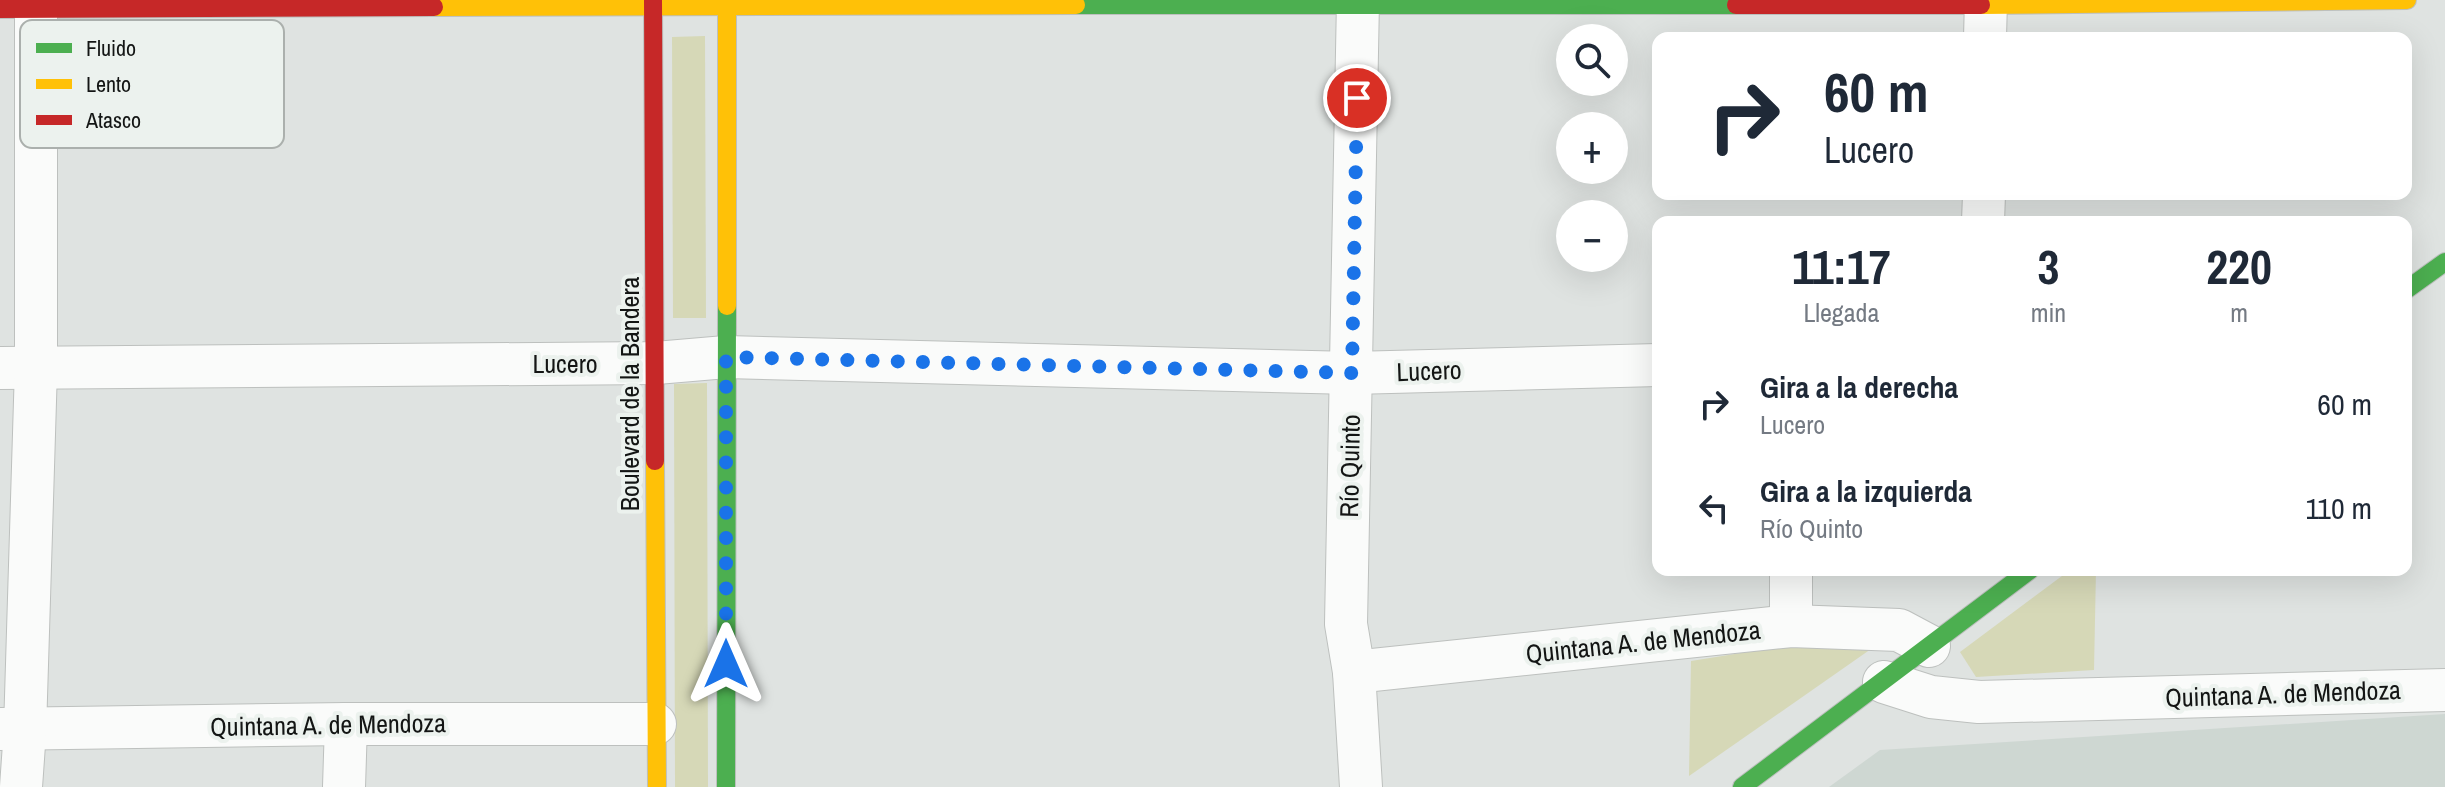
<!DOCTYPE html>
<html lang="es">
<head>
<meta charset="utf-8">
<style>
	:root { --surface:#fff; --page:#f6f6f7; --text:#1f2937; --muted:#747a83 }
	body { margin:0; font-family:"Archivo Narrow",sans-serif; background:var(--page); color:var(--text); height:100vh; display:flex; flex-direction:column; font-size:30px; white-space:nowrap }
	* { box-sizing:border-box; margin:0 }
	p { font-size:26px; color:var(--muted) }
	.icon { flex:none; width:44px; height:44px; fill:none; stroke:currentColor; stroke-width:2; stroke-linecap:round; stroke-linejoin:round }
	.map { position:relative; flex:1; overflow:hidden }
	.sheet { position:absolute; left:1652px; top:216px; width:760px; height:360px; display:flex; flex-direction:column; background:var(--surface); border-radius:16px; box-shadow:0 8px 32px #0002 }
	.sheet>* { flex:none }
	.guide { position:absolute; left:1652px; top:32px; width:760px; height:168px; border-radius:16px; box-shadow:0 8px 32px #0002; background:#fff; color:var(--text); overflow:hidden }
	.controls { position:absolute; left:1556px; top:24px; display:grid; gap:16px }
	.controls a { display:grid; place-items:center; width:72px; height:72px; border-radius:50%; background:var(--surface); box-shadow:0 8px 32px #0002; font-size:40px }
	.pin { position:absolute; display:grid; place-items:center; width:68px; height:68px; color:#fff; margin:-34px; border:4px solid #fff; border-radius:50%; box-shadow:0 2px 8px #0007 }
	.me { position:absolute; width:88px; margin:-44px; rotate:0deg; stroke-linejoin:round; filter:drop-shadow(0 0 6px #0008) }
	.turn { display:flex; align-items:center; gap:28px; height:168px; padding:0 40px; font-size:36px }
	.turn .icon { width:104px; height:104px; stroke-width:2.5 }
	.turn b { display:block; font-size:56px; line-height:68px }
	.eta { display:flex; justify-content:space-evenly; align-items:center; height:136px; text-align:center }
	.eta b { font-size:48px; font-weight:700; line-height:56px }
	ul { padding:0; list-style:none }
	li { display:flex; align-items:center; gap:24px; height:104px; padding:0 40px }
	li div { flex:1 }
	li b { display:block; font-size:30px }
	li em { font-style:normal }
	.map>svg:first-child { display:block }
</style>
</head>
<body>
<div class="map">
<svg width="2445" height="787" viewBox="0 0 2445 787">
	<rect width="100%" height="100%" fill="#dfe3e1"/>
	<path fill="#ced7d2" d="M2445 714V787H1829L1880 750Z"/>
	<g fill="#d6d8b7">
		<path d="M705 36 706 318H673L672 37Z"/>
		<path d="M707 383 708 787H675L674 384Z"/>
		<path d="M2070 570H2096L2094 670 1976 677 1960 652Z"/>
		<path d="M1828 639 1871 649 1689 776 1691 661Z"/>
	</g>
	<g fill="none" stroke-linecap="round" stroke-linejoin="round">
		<g stroke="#bdc0be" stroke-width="44">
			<g id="street">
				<path d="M1358 0 1346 624 1354 672 1361 787"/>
				<path d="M1985 38 1986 0"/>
				<path d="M1983 222 1984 194"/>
				<path d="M0 368 656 363 726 357 1352 373 1658 365"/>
				<path d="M1791 570V626"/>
				<path d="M1354 672 1791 626 1899 630 1929 646"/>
				<path d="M1884 682 1931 697 1979 702 2445 690"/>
				<path d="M0 729 346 724H655"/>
				<path d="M21 787 25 730 36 368V0"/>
				<path d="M344 787 346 724"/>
			</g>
		</g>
		<g stroke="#bdc0be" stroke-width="20">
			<g id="fast">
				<path d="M1076 5H1736"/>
				<path d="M2406 290 2445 262"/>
				<path d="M726 787 727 306"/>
				<path d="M1742 787 2030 570"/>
			</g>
		</g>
		<g stroke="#bdc0be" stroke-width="20">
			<g id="slow">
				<path d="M1981 5 2407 0"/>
				<path d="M434 7 1076 5"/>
				<path d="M727 306V0"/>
				<path d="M655 461 657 787"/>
			</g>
		</g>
		<g stroke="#bdc0be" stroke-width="20">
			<g id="jam">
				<path d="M653 0 655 461"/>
				<path d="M1736 5H1981"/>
				<path d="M0 9 434 7"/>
			</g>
		</g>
		<use href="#street" stroke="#fafbfa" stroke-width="42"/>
		<use href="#fast" stroke="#4caf50" stroke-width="18"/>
		<use href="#slow" stroke="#ffc107" stroke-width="18"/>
		<use href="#jam" stroke="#c62828" stroke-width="18"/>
	</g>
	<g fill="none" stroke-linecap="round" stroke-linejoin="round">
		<path stroke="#1a73e8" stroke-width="14" stroke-dasharray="0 25.2" d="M726 664V357L1352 373 1357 98"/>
	</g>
	<g text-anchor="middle" stroke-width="8" stroke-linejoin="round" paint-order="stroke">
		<g font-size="26" fill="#131514" stroke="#ecf2ee">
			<text x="565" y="373">Lucero</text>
			<text transform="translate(1429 371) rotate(-2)" y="9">Lucero</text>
			<text transform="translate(630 394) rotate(-90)" y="9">Boulevard de la Bandera</text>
			<text transform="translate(1350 466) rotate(-89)" y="9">Río Quinto</text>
			<text transform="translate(1643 642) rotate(-6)" y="9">Quintana A. de Mendoza</text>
			<text transform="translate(2283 694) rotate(-2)" y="9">Quintana A. de Mendoza</text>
			<text transform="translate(328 725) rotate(-1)" y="9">Quintana A. de Mendoza</text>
		</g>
	</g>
	<rect x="20" y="20" width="264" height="128" rx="12" fill="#ecf2ee" stroke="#abb0ad" stroke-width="2"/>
	<rect x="36" y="43" width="36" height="10" fill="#4caf50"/>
	<rect x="36" y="79" width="36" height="10" fill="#ffc107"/>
	<rect x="36" y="115" width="36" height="10" fill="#c62828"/>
	<g font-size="22" fill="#131514">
		<text x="86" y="56">Fluido</text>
		<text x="86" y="92">Lento</text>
		<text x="86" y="128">Atasco</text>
	</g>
</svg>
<div class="controls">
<a><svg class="icon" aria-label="search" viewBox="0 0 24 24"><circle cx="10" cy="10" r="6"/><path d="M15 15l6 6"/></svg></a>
<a>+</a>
<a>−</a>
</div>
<div class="pin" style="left:1357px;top:98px;background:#d93025"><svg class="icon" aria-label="arrive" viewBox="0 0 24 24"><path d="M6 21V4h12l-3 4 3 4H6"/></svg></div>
<svg class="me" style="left:726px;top:664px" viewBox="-20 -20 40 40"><path d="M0-17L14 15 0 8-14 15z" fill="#1a73e8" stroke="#fff" stroke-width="4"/></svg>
<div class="guide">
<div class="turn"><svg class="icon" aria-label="right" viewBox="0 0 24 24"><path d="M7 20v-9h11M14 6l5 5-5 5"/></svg><div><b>60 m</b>Lucero</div></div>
</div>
<section class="sheet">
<div class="eta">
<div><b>11:17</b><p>Llegada</p></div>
<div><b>3</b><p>min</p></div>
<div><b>220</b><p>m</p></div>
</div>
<ul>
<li><svg class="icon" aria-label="right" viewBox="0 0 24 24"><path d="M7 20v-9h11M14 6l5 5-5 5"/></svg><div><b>Gira a la derecha</b><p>Lucero</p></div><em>60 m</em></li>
<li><svg class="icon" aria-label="left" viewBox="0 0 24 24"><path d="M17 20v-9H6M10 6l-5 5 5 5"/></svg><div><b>Gira a la izquierda</b><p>Río Quinto</p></div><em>110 m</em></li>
</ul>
</section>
</div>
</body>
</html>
